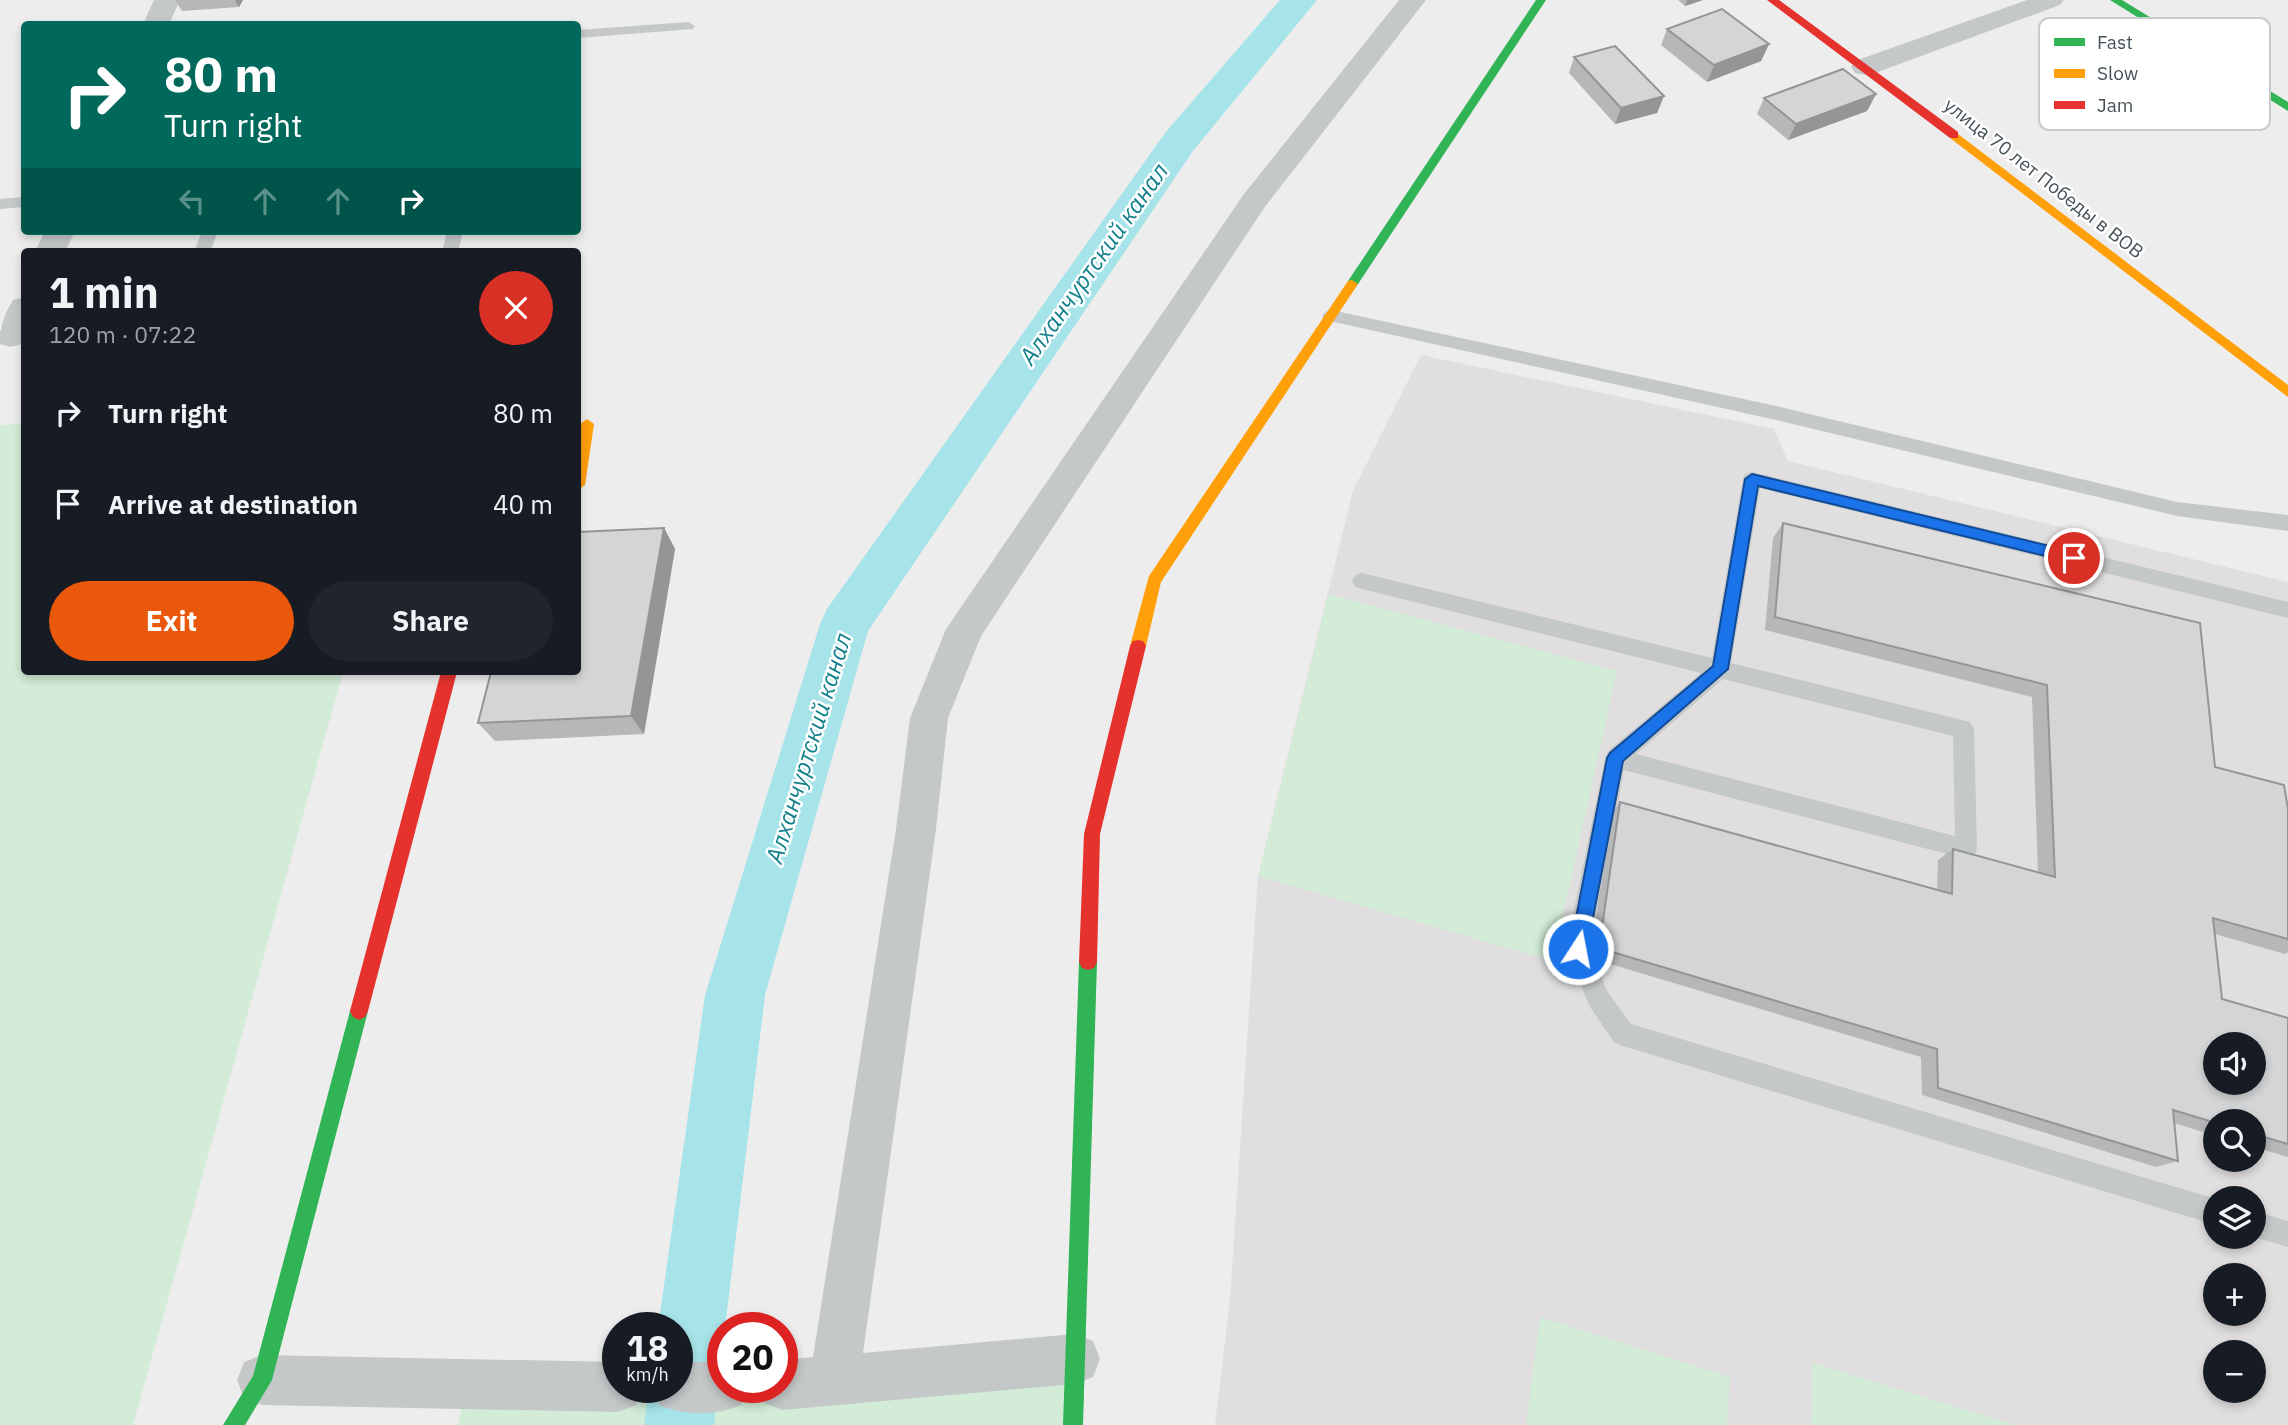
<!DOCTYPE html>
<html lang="en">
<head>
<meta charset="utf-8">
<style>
	:root { --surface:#171b24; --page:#20242c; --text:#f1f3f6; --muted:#9ea1a6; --accent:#ea580c }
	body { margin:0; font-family:"IBM Plex Sans",sans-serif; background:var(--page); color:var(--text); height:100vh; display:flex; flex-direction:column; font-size:26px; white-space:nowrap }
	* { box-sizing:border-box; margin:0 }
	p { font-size:23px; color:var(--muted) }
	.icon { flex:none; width:38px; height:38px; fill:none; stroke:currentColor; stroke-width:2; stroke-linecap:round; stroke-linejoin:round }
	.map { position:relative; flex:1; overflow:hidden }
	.side { position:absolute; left:21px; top:248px; width:560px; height:427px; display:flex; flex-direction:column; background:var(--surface); border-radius:7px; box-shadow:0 4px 10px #0003 }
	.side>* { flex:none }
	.top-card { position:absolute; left:21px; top:21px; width:560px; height:214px; border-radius:7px; box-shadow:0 4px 10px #0003; background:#00695c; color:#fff; overflow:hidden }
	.fabs { position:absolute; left:2203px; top:1032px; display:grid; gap:14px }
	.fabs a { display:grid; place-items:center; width:63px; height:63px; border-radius:50%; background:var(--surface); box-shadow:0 4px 10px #0003; font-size:35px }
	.speed { position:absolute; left:602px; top:1312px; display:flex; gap:14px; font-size:35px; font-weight:700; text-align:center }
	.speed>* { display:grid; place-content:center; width:91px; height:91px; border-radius:50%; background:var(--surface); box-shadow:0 4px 10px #0003; line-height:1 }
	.speed small { font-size:18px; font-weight:400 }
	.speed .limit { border:10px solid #d22; background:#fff; color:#111 }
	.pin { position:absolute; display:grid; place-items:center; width:60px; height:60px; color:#fff; margin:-30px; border:4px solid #fff; border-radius:50%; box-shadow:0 2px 7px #0007 }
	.me { position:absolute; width:77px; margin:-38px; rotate:11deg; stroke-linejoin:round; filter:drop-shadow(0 0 5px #0008) }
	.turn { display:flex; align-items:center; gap:24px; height:147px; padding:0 28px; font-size:32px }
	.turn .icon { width:91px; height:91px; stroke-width:2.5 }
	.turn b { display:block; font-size:49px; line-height:60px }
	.lanes { display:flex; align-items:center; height:66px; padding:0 28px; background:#0003; justify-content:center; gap:35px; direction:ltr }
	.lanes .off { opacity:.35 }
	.round { display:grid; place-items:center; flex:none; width:74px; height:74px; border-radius:37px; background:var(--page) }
	.headline { display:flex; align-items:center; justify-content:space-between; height:119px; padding:0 28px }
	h1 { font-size:42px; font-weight:800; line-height:52px }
	.cta { display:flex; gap:14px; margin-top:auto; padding:14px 28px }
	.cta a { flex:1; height:80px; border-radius:42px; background:var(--accent); color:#fff; font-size:28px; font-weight:800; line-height:80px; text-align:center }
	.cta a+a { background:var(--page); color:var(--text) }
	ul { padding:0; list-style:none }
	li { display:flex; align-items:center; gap:21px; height:91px; padding:0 28px }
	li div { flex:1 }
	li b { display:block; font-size:26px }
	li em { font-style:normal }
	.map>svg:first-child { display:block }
</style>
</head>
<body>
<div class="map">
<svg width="2288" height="1425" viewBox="0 0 2288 1425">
	<rect width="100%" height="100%" fill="#eeeded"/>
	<path fill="#e0dede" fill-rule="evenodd" d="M1421 355 1774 429 1788 461 2288 582V1425H1215L1230 1299 1258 876 1353 491ZM2216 1045H2254V1083H2216ZM2216 1122H2254V1160H2216ZM2216 1199H2254V1237H2216ZM2216 1276H2254V1314H2216ZM2216 1353H2254V1391H2216Z"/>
	<g fill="#d2ecd8">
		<path d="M24 423V672H343L133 1425H0V425Z"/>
		<path d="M1328 594 1617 671 1553 961 1258 876Z"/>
		<path d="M1540 1317 1730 1377 1727 1425H1526Z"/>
		<path d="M1075 1359 1073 1425H458L466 1386 782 1388Z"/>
		<path d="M1813 1363 2015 1425H1811Z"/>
	</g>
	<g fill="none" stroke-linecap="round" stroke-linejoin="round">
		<path fill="#a7e4e9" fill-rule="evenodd" d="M1280 0H1317L1193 151 868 631 765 995 725 1328H723L714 1425H644L649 1388H677V1328H658L705 995 820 624 827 609 1165 133Z"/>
		<g fill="#c4c8c9" fill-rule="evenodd">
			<path d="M688 22 695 26 693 29 578 38V30Z"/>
			<path d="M24 197V207L0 209V199Z"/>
			<path d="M202 231H218L210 252H194Z"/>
			<path d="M447 231H463L458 252H442Z"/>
			<path d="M1331 310 1776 406 2177 502 2288 515V531L2177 516 1776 420 1325 320 1322 316 1325 312Z"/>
			<path d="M24 329V341L0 343V331Z"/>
			<path d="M1752 472 2288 602V618L1760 488 1731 663 1970 722 1974 729 1977 849 1974 856 1966 859 1624 770 1590 949 1607 991 1631 1024 2216 1199V1225L1623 1046 1614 1042 1590 1007 1566 949 1605 758 1608 751 1701 673 1362 589 1355 587 1352 581 1355 575 1362 573 1712 658 1743 479 1745 474ZM1723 679 1953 736 1955 836 1636 754Z"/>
			<path d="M2254 1211 2288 1221V1247L2254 1237Z"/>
		</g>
		<g fill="#c4c8c9" fill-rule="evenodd">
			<path d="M154 0H180L169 24H143Z"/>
			<path d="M1399 0H1426L1264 208 981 636 948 718 936 829 863 1353 1075 1334 1093 1341 1100 1359 1093 1377 1075 1384 782 1410 764 1403 758 1388H782V1360L813 1357 896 829 910 718 946 629 1244 194Z"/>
			<path d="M2027 0H2064L2060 5 1875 73 1865 75 1855 73 1851 67 1855 61Z"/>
			<path d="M45 231H75L65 252H35Z"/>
			<path d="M24 297V340L22 344 11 347 0 344C0 327 4 315 13 300Z"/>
			<path d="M262 1355 618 1362V1388H643L636 1405 618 1412 262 1405 244 1398 237 1380 244 1362Z"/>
			<path d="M677 1362H723V1388H748L741 1405C715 1416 685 1416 659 1405L652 1388H677Z"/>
		</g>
		<g fill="#30b455" fill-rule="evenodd">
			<path d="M1536 0H1546L1356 287H1348V281Z"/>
			<path d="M2110 0H2122L2288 102V111Z"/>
			<path d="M1088 954 1094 956 1097 962 1083 1425H1063L1079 962 1082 956Z"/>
			<path d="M359 1002 365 1005 368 1011 272 1380 245 1425H223L253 1376 350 1011 353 1005Z"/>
		</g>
		<g fill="#ff9f0a" fill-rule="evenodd">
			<path d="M1954 131 2288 385V397L1950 138 1948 135Z"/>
			<path d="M1352 280 1358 284 1356 287 1161 582 1146 646 1143 651H1133L1130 646 1149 576 1348 281Z"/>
			<path d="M587 419 594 424 585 485 578 490V442L580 424Z"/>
		</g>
		<g fill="#e5322d" fill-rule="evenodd">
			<path d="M1767 0H1779L1958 132V138H1950Z"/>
			<path d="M1138 640 1143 641 1146 646 1100 834 1097 962 1094 968 1088 970 1082 968 1079 962 1084 834 1130 646 1133 641Z"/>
			<path d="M441 672H457L368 1011 365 1017 359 1020 353 1017 350 1011Z"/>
		</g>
	</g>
	<g fill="#b6b7b8">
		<path d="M175 0H243L239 7 182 11Z"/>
		<path d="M1678 0H1703L1685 6Z"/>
		<path d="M1667 29 1769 44 1761 61 1707 82 1661 45Z"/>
		<path d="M1574 57 1664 96 1657 113 1615 124 1569 73Z"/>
		<path d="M1876 94 1867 111 1788 140 1757 114 1764 98Z"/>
		<path d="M1783 523 2215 767 2288 809V952L2285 954 2215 934 2222 999 2288 1018V1157L2254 1147V1122H2216V1136L2174 1123 2178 1161 2156 1167 1922 1095 1921 1057 1590 958 1612 813 1620 802 1937 890 1938 860 1953 849 2038 873 2032 697 1765 630 1773 538Z"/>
		<path d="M664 528 675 549 644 734 495 741 478 723Z"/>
	</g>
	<g fill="#949596">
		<path d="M235 0H243L239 7Z"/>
		<path d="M1687 0H1703L1685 6Z"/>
		<path d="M1769 44 1761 61 1707 82 1714 65Z"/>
		<path d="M1876 94 1867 111 1788 140 1796 124Z"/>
		<path d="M1664 96 1657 113 1615 124 1621 108Z"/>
		<path d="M664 528 675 549 644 734 631 716Z"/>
	</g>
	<g fill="#d4d5d6" stroke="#949596" stroke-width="2" fill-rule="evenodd">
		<path d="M1722 9 1769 44 1714 65 1667 29Z"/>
		<path d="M1615 46 1664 96 1621 108 1574 57Z"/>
		<path d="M1843 69 1876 94 1796 124 1764 98Z"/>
		<path d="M1783 523 2200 623 2215 767 2284 785 2288 809V939L2213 918 2222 999 2288 1018V1144L2254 1134V1122H2216V1123L2173 1110 2178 1161 1938 1088 1937 1049 1599 948 1620 802 1952 894 1953 849 2055 877 2047 685 1775 617ZM2216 1045H2254V1083H2216Z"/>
		<path d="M664 528 631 716 478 723 491 672H578V532Z"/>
	</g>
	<path fill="#1a73e8" stroke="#114b97" stroke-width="2" d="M1752 474 2074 552 2081 558 2074 563 1758 486 1728 669 1623 761 1587 949 1585 955 1578 958 1572 955 1570 949 1607 758 1610 753 1713 666 1745 479Z"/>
	<g text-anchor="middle" stroke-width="5" stroke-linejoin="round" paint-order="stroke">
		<g font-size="19" fill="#455258" stroke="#fff">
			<text transform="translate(2044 178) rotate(38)" y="7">улица 70 лет Победы в ВОВ</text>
		</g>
		<g font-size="24" font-style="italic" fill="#12808a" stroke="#fff">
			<text transform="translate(1094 264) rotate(-55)" y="8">Алханчуртский канал</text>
			<text transform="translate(809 748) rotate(-73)" y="8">Алханчуртский канал</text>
		</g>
	</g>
	<rect x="2039" y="18" width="231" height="112" rx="10" fill="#fff" stroke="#c7cbcd" stroke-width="2"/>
	<rect x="2054" y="38" width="31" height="8" fill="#30b455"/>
	<rect x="2054" y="69" width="31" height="9" fill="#ff9f0a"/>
	<rect x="2054" y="101" width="31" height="8" fill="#e5322d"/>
	<g font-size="19" fill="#455258">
		<text x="2097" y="49">Fast</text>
		<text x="2097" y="80">Slow</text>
		<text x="2097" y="112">Jam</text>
	</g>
</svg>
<div class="fabs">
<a><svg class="icon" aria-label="sound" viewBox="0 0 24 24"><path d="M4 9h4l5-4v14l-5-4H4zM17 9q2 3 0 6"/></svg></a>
<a><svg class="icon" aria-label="search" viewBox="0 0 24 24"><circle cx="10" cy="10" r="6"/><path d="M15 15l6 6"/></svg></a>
<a><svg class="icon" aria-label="layers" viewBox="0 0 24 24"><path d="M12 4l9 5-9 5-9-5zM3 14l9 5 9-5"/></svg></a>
<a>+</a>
<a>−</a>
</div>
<div class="speed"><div>18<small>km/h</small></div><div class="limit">20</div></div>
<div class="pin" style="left:2074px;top:558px;background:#d93025"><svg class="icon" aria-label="arrive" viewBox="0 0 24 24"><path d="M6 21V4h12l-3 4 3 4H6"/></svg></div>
<svg class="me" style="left:1578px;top:949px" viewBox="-20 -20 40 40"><circle r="17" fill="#1a73e8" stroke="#fff" stroke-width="3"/><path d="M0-11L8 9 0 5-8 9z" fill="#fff"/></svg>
<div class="top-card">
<div class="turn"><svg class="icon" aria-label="right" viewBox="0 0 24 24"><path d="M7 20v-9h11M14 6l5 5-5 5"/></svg><div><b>80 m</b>Turn right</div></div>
<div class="lanes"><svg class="icon off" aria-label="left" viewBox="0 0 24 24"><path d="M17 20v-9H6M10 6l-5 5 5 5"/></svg><svg class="icon off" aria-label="ahead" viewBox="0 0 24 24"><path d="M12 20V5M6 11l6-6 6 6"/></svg><svg class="icon off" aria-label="ahead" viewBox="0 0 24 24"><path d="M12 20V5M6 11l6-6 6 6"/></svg><svg class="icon" aria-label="right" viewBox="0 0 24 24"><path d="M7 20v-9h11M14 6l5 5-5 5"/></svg></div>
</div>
<section class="side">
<div class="headline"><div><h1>1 min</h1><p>120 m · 07:22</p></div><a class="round" style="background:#d93025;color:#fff"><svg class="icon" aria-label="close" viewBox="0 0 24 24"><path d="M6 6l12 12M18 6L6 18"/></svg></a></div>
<ul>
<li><svg class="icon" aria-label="right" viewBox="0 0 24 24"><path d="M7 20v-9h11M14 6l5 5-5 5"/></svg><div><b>Turn right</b></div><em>80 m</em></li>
<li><svg class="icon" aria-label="arrive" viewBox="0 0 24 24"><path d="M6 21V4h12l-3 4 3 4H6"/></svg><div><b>Arrive at destination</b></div><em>40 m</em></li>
</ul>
<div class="cta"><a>Exit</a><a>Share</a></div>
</section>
</div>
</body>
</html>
